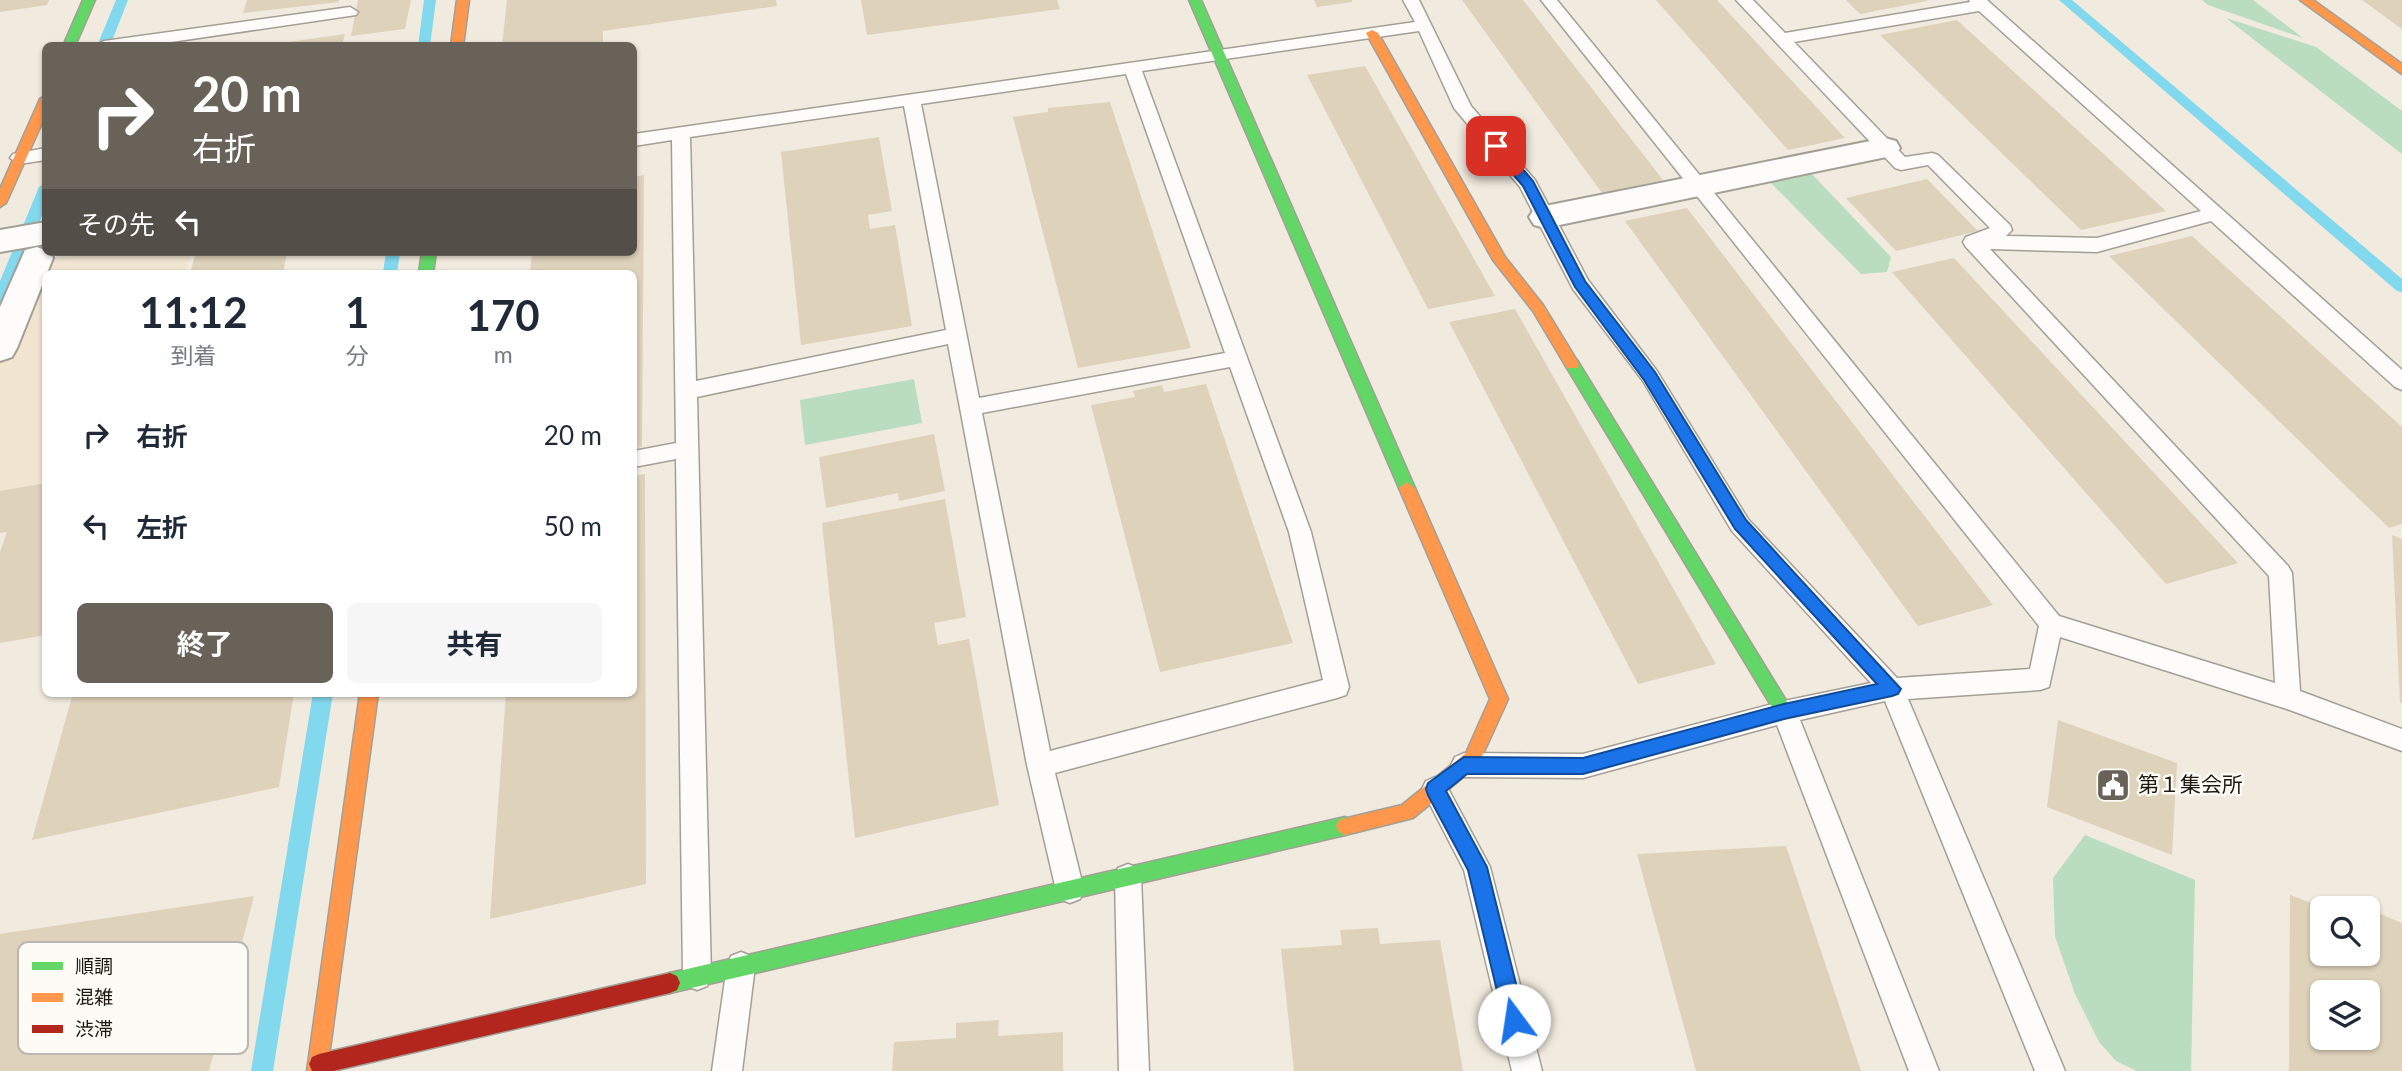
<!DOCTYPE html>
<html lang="ja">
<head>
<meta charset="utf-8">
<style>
	:root { --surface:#fff; --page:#f6f6f7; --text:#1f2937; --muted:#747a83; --accent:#686259 }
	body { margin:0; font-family:Lato,"Noto Sans JP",sans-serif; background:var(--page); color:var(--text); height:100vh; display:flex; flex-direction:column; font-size:26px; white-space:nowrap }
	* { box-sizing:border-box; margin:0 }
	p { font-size:23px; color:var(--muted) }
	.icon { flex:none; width:38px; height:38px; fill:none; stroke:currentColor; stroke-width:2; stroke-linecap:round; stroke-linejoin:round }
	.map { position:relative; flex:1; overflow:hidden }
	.panel { position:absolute; left:42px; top:270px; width:595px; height:427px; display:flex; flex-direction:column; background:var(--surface); border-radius:10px; box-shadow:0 2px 5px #0004 }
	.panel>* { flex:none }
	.hud { position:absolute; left:42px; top:42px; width:595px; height:214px; border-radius:10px; box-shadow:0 2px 5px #0004; background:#686259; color:#fff; overflow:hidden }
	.fabs { position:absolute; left:2310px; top:896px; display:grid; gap:14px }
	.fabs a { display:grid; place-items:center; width:70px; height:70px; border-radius:10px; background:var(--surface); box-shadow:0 2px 5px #0004; font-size:35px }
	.pin { position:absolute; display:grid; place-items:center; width:60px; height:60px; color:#fff; margin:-30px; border-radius:14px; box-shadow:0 4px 10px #0006 }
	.me { position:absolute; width:77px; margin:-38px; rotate:346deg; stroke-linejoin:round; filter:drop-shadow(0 0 5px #0008) }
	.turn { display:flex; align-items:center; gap:24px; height:147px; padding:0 35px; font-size:32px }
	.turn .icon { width:91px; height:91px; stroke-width:2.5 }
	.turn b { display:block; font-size:49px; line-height:60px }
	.then { display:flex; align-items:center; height:66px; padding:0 35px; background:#0003; gap:14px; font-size:26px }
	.eta { display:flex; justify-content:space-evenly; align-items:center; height:119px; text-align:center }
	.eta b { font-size:42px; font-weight:700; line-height:49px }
	.primary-button { display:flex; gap:14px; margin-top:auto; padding:14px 35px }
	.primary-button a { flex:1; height:80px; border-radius:10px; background:var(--accent); color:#fff; font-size:28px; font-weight:700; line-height:80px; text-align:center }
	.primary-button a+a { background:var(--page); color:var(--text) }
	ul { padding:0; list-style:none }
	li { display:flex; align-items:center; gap:21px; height:91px; padding:0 35px }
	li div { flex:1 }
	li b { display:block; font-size:26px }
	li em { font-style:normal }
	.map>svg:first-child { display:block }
</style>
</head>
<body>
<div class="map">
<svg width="2402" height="1071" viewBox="0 0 2402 1071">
	<rect width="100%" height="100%" fill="#f1eade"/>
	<path fill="#f1e4d0" d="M97 252H191L185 273H46L45 483 0 491V321L16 282 53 259Z"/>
	<g fill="#b9ddbe">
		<path d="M2202 0H2253L2303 38 2208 5Z"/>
		<path d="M2226 18 2316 47 2402 111V154Z"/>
		<path d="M1807 169 1891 257 1887 272 1861 274 1767 179Z"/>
		<path d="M914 379 922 423 805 445 800 400Z"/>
		<path d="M2085 835 2195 880 2191 1071H2137L2116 1061 2099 1042 2075 994 2055 936 2053 878Z"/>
	</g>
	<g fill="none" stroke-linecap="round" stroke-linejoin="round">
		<g fill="#82d8ed" fill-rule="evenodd">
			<path d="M116 0H128L110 46H97Z"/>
			<path d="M424 0H436L430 46H418Z"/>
			<path d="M2059 0H2072L2402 279V292L2397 291Z"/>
			<path d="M46 182V206L8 299 0 304V281L39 187Z"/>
			<path d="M386 252H400L397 273H383Z"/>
			<path d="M313 693H333L273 1071H251Z"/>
		</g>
	</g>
	<g fill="#ded2bb" fill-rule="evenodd">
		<path d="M0 0H49L47 5 0 12Z"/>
		<path d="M247 0H339V2L243 13Z"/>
		<path d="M358 0H411L405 29 351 36Z"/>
		<path d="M507 0H776L777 6 603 31V46H502Z"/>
		<path d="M861 0H1057L1060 9 867 35Z"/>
		<path d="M1314 0H1352V2L1317 7Z"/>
		<path d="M1462 0H1523L1663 180 1602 193Z"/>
		<path d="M1656 0H1717L1845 138 1788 150Z"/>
		<path d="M1846 0H1927V1L1860 14Z"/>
		<path d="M2362 0H2402V29Z"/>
		<path d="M1957 20 2166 211 2081 230 1880 35Z"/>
		<path d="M345 34 342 46H288L289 42Z"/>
		<path d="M1365 66 1495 296 1428 309 1307 75Z"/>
		<path d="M1110 102 1191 348 1078 368 1013 117 1048 112V108Z"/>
		<path d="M879 137 892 211 868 215 870 229 895 225 912 326 801 345 781 152Z"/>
		<path d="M644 175 642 447 634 448V273H530L532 252H634V177Z"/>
		<path d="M1927 179 1978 231 1896 251 1846 198Z"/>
		<path d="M1687 208 1993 605 1918 626 1625 221Z"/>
		<path d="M2192 236 2402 427V524L2389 528 2109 256Z"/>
		<path d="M196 252H287L283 273H190Z"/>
		<path d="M1954 258 2238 563 2166 584 1892 272Z"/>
		<path d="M1515 309 1716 664 1638 684 1449 322Z"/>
		<path d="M1206 384 1293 643 1160 672 1091 405 1135 397 1133 391 1162 385 1164 392Z"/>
		<path d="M934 434 945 491 899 501 898 493 826 508 819 457Z"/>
		<path d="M645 474 646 884 490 919 506 693H634V476Z"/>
		<path d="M46 483V635L0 643V552L7 532 0 533V491Z"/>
		<path d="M945 499 966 617 934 623 938 645 969 639 999 805 855 838 822 523Z"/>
		<path d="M2392 535 2402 539V703H2400Z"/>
		<path d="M73 693H294L279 787 32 840Z"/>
		<path d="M2058 720 2177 763 2172 855 2047 807Z"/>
		<path d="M1786 846 1861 1071H1696L1637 854Z"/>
		<path d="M2290 895 2322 907V954H2368V909L2402 923V1071H2289ZM2322 992H2368V1038H2322Z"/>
		<path d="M254 896 209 1071H0V934Z"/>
		<path d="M1378 928 1380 944 1440 940 1463 1071H1294L1281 949 1342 945 1340 930Z"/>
		<path d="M999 1020 998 1036 1063 1032V1071H892L894 1042 956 1038V1023Z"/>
	</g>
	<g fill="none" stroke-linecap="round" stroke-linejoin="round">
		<g stroke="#a49f96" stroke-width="3">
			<g id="lane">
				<path d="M1403 0H1419L1471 106 1535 180 1588 280 1657 371 1748 519 1897 678 2030 669 2039 626 1541 0H1557L2059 616 2275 683 2269 576 1966 247 1963 242 1966 237 1990 228 1928 165 1901 170 1895 168 1736 0H1753L1785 33 1970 2 1969 0H1987L2402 370V390L2395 387 2211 221 2097 252 1990 249 2288 566 2292 573 2300 691 2402 729V751L2287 709 2060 637 2049 687 2040 690 1908 699 2065 1071H2035L1885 701 1800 720 1939 1071H1909L1777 725 1583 778 1464 777 1455 773 1451 765 1455 757 1464 753 1583 754 1784 701 1871 683 1732 531 1643 381 1573 289 1520 187 1454 108 1419 31 1142 71 1311 532 1349 687 1346 695 1337 698 1055 773 1084 890 1080 899 1070 903 1060 899 1056 890 1027 765 948 344 697 397 711 976 707 986 697 990 687 986 683 976 676 459 634 467V451L676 443 672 140 634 146V134L1415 22ZM1979 11 2201 211 2097 238 2006 236 2012 230 2010 225 1938 155 1932 153 1905 157 1794 42ZM1126 74 1225 353 979 398 921 104ZM904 106 946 330 696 381 690 137ZM1230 367 1289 532 1323 680 1050 751 982 413Z"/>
				<path d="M350 7 358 12 356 15 144 46H96L104 41Z"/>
				<path d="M46 148V160L19 164 10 158 13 154Z"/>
				<path d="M1435 777 1444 781 1490 867 1542 1071H1512L1464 870 1422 789 1426 781Z"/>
				<path d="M1128 864 1138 868 1141 877 1149 1071H1119L1115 877 1118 868Z"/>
				<path d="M741 952 751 956 755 966 742 1071H712L727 966 731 956Z"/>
			</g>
		</g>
		<g stroke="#a49f96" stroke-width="4">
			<g id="street">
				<path d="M1885 138 1896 141 1900 148 1896 155 1545 228 1534 225 1529 217 1534 209 1545 206Z"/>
				<path d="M46 222V244L0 252V230Z"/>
				<path d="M37 247 50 252 53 258 17 348 12 357 0 361V307L25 250Z"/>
			</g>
		</g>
		<g stroke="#a49f96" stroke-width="3">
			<g id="fast">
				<path d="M83 0H95L75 46H63Z"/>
				<path d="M1189 0H1201L1415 488 1412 492H1402L1399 488Z"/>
				<path d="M422 252H436L433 273H419Z"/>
				<path d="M1572 359 1577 360 1790 707 1793 712 1790 717 1784 720 1778 717 1567 368 1565 364Z"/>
				<path d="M1345 817 1351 820 1354 826 1351 832 1345 835 670 993 663 990 660 983 663 976 670 973Z"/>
			</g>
		</g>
		<g stroke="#a49f96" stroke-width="3">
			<g id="slow">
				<path d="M457 0H469L463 46H451Z"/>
				<path d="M2300 0H2313L2402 64V74Z"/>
				<path d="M1372 30 1378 33 1505 257 1543 305 1579 364 1577 368H1567L1533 311 1493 260 1366 33Z"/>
				<path d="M46 95V114L6 203 0 207V189L40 99Z"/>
				<path d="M1407 482 1415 488 1508 699 1478 765 1413 818 1345 835 1339 832 1336 826 1339 820 1402 805 1466 753 1490 699 1399 488Z"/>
				<path d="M360 693H378L327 1071H307Z"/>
			</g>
		</g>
		<g stroke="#a49f96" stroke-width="3">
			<path id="jam" d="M670 973 677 976 680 983 677 990 670 993 333 1071H312L309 1064 312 1057 319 1054Z"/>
		</g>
		<use href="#lane" fill="#fdfcfa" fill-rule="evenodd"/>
		<use href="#street" fill="#fdfcfa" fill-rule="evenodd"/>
		<use href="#fast" fill="#63d668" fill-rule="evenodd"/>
		<use href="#slow" fill="#ff974d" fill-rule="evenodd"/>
		<use href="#jam" fill="#b3261e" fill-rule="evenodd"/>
	</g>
	<path fill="#1a73e8" stroke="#114b97" stroke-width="2" d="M1496 142 1500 143 1533 181 1585 281 1655 372 1746 520 1901 689 1898 694 1892 696 1784 719 1583 774H1467L1446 791 1487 867 1525 1020 1522 1027 1514 1030 1507 1027 1504 1020 1468 870 1428 795 1426 789 1428 783 1464 757 1583 758 1784 704 1877 684 1735 529 1644 380 1575 287 1523 186 1489 146Z"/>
	<defs>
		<g id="civic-square" transform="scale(1.75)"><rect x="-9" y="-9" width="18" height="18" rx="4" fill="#686259" stroke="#fdfbf6"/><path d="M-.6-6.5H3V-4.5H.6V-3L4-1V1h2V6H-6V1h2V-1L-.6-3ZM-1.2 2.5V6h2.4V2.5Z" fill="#fff"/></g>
	</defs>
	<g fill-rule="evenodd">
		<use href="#civic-square" x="2113" y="785"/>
	</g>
	<g text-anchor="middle" stroke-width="5" stroke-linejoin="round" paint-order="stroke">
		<g font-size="21" fill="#1e1912" stroke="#fdfbf6" text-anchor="start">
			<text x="2138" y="792">第１集会所</text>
		</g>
	</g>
	<rect x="18" y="942" width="230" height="112" rx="10" fill="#fdfbf6" stroke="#bab7b2" stroke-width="2"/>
	<rect x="32" y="962" width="31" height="8" fill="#63d668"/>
	<rect x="32" y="993" width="31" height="9" fill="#ff974d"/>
	<rect x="32" y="1025" width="31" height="8" fill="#b3261e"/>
	<g font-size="19" fill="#1e1912">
		<text x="75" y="973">順調</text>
		<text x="75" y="1004">混雑</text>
		<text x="75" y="1036">渋滞</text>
	</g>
</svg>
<div class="fabs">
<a><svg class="icon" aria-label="search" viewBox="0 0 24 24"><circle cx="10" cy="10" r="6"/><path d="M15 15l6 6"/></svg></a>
<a><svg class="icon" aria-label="layers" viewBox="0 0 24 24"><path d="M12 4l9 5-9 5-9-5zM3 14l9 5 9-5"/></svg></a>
</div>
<div class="pin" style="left:1496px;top:146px;background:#d93025"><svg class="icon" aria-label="arrive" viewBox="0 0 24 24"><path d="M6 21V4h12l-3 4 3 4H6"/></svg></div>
<svg class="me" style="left:1514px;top:1020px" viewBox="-20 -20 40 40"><circle r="19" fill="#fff"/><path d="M0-13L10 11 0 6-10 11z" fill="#1a73e8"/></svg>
<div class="hud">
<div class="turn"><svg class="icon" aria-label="right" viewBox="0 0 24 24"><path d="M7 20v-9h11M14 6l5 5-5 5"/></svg><div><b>20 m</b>右折</div></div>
<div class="then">その先<svg class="icon" aria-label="left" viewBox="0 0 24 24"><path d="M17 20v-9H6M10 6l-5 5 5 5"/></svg></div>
</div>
<section class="panel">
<div class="eta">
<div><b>11:12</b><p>到着</p></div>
<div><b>1</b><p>分</p></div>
<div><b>170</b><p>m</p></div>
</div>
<ul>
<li><svg class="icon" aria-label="right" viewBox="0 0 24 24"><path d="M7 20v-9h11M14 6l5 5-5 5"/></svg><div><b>右折</b></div><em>20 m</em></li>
<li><svg class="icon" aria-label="left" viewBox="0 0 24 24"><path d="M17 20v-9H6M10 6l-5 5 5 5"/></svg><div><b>左折</b></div><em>50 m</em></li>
</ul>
<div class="primary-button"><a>終了</a><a>共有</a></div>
</section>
</div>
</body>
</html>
